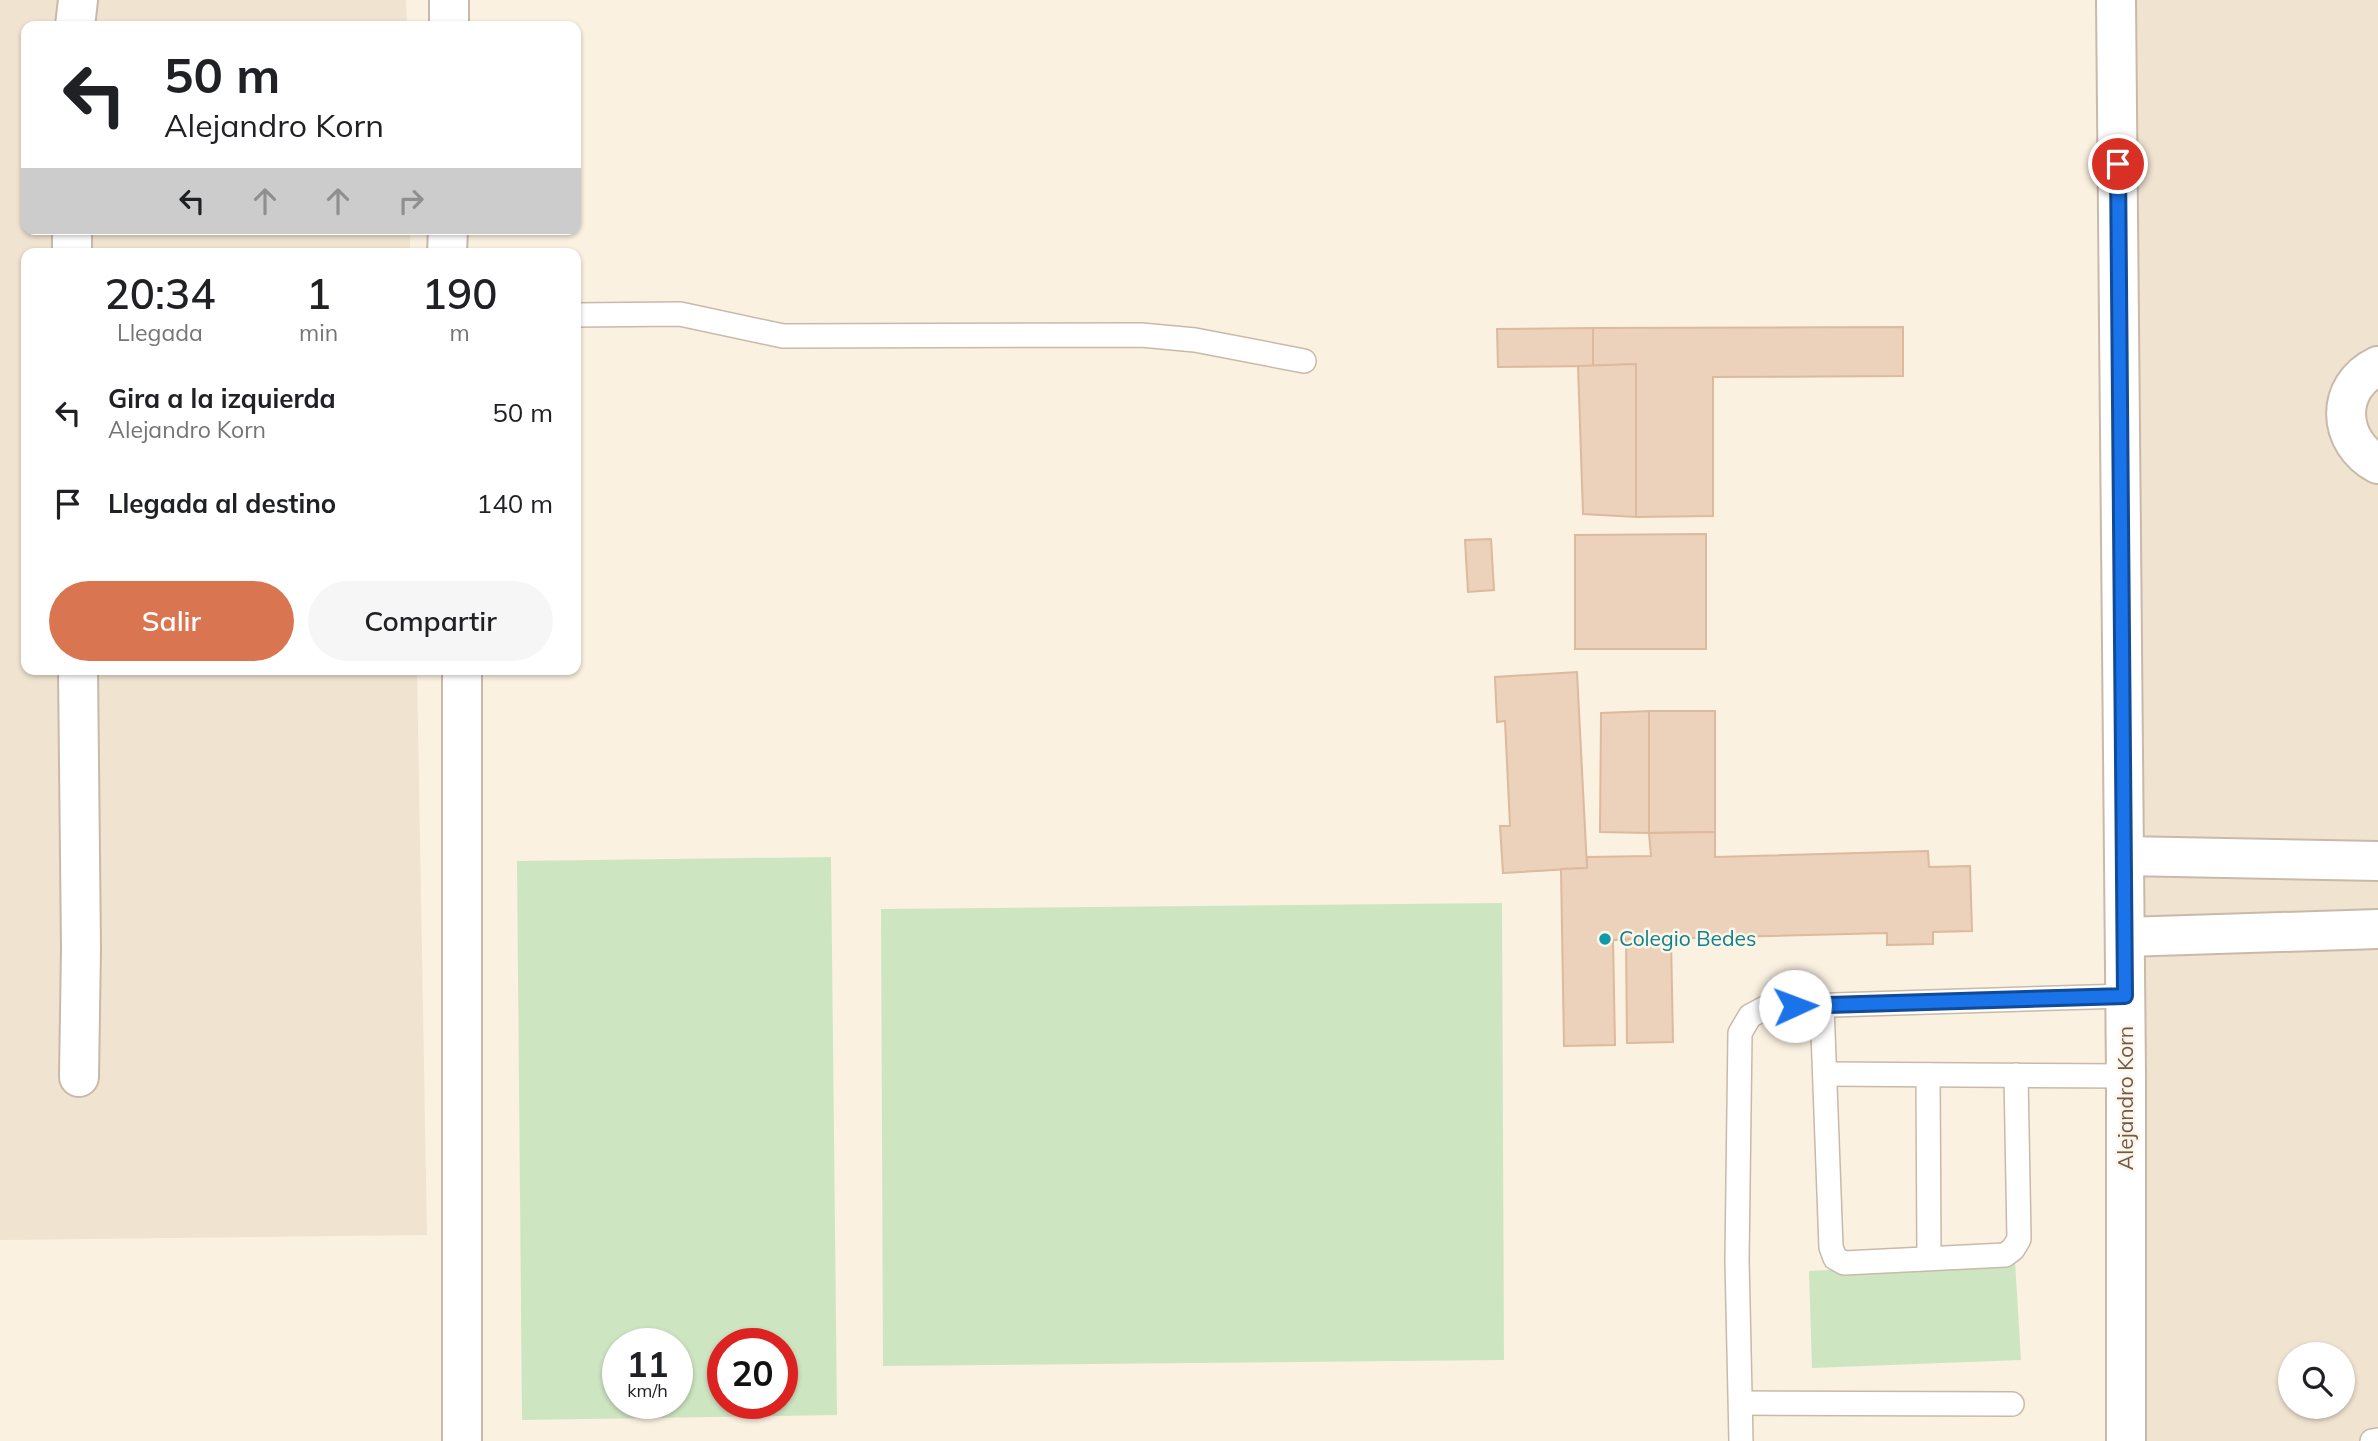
<!DOCTYPE html>
<html lang="es">
<head>
<meta charset="utf-8">
<style>
	:root { --surface:#fff; --page:#f6f6f6; --text:#202124; --muted:#757577; --accent:#d97651 }
	body { margin:0; font-family:Mulish,sans-serif; background:var(--page); color:var(--text); height:100vh; display:flex; flex-direction:column; font-size:26px; white-space:nowrap }
	* { box-sizing:border-box; margin:0 }
	p { font-size:23px; color:var(--muted) }
	.icon { flex:none; width:38px; height:38px; fill:none; stroke:currentColor; stroke-width:2; stroke-linecap:round; stroke-linejoin:round }
	.map { position:relative; flex:1; overflow:hidden }
	.panel { position:absolute; left:21px; top:248px; width:560px; height:427px; display:flex; flex-direction:column; background:var(--surface); border-radius:14px; box-shadow:0 2px 5px #0004 }
	.panel>* { flex:none }
	.top-card { position:absolute; left:21px; top:21px; width:560px; height:214px; border-radius:14px; box-shadow:0 2px 5px #0004; background:#fff; color:var(--text); overflow:hidden }
	.tools { position:absolute; left:2278px; top:1342px; display:grid; gap:14px }
	.tools a { display:grid; place-items:center; width:77px; height:77px; border-radius:50%; background:var(--surface); box-shadow:0 2px 5px #0004; font-size:35px }
	.speed { position:absolute; left:602px; top:1328px; display:flex; gap:14px; font-size:35px; font-weight:700; text-align:center }
	.speed>* { display:grid; place-content:center; width:91px; height:91px; border-radius:50%; background:var(--surface); box-shadow:0 2px 5px #0004; line-height:1 }
	.speed small { font-size:18px; font-weight:400 }
	.speed .limit { border:10px solid #d22; background:#fff; color:#111 }
	.pin { position:absolute; display:grid; place-items:center; width:60px; height:60px; color:#fff; margin:-30px; border:4px solid #fff; border-radius:50%; box-shadow:0 2px 7px #0007 }
	.me { position:absolute; width:77px; margin:-38px; rotate:88deg; stroke-linejoin:round; filter:drop-shadow(0 0 5px #0008) }
	.turn { display:flex; align-items:center; gap:24px; height:147px; padding:0 28px; font-size:32px }
	.turn .icon { width:91px; height:91px; stroke-width:2.5 }
	.turn b { display:block; font-size:49px; line-height:60px }
	.lanes { display:flex; align-items:center; height:66px; padding:0 28px; background:#0003; justify-content:center; gap:35px; direction:ltr }
	.lanes .off { opacity:.35 }
	.eta { display:flex; justify-content:space-evenly; align-items:center; height:119px; text-align:center }
	.eta b { font-size:42px; font-weight:600; line-height:49px }
	.button { display:flex; gap:14px; margin-top:auto; padding:14px 28px }
	.button a { flex:1; height:80px; border-radius:42px; background:var(--accent); color:#fff; font-size:28px; font-weight:600; line-height:80px; text-align:center }
	.button a+a { background:var(--page); color:var(--text) }
	ul { padding:0; list-style:none }
	li { display:flex; align-items:center; gap:21px; height:91px; padding:0 28px }
	li div { flex:1 }
	li b { display:block; font-size:26px }
	li em { font-style:normal }
	.map>svg:first-child { display:block }
</style>
</head>
<body>
<div class="map">
<svg width="2378" height="1441" viewBox="0 0 2378 1441">
	<rect width="100%" height="100%" fill="#faf1e1"/>
	<g fill="#f0e3d0" fill-rule="evenodd">
		<path d="M0 0H406L407 26H26V229H410V254H26V670H417L427 1235 0 1240Z"/>
		<path d="M2112 0H2378V1441H2126ZM2291 1354H2343V1407H2291Z"/>
	</g>
	<g fill="#cee5c2" fill-rule="evenodd">
		<path d="M831 857 837 1415 522 1420 517 861ZM677 1344V1404H618V1344ZM723 1344H782V1404H723Z"/>
		<path d="M1502 903 1504 1360 883 1366 881 909Z"/>
		<path d="M2015 1261 2021 1360 1812 1368 1809 1271Z"/>
	</g>
	<g fill="#ecd1bb" stroke="#ddb99d" stroke-width="2">
		<path d="M1903 327V376L1713 377V516L1636 517V364L1593 366V328Z"/>
		<path d="M1593 328V366L1498 367 1497 329Z"/>
		<path d="M1636 364V517L1583 514 1578 366Z"/>
		<path d="M1706 534V649H1575V535Z"/>
		<path d="M1491 539 1494 590 1468 592 1465 540Z"/>
		<path d="M1577 672 1587 868 1503 873 1500 826H1510L1505 721 1497 722 1495 677Z"/>
		<path d="M1649 711V833L1600 832 1601 713Z"/>
		<path d="M1649 711H1715V832L1649 833Z"/>
		<path d="M1715 832V857L1928 851 1929 867 1970 866 1972 931 1933 932V944L1887 945V933L1613 940 1615 1045 1564 1046 1561 869 1587 868V857L1651 856 1649 833Z"/>
		<path d="M1671 938 1673 1042 1627 1043 1626 939Z"/>
	</g>
	<g fill="none" stroke-linecap="round" stroke-linejoin="round">
		<g stroke="#c9b9aa" stroke-width="26">
			<g id="service">
				<path d="M576 315 680 314 783 336 1141 335 1195 340 1304 361"/>
				<path d="M1822 1005 1831 1247 1835 1258 1844 1263 2005 1255 2013 1249 2019 1239 2016 1075"/>
				<path d="M1825 1074 2126 1076"/>
				<path d="M1928 1075 1929 1257"/>
				<path d="M1742 1403 2012 1404"/>
				<path d="M1741 1441 1737 1260 1740 1033 1750 1016 1767 1007 2125 996"/>
				<path d="M2372 1441 2378 1440"/>
			</g>
		</g>
		<g stroke="#c9b9aa" stroke-width="42">
			<g id="minor">
				<path d="M449 0V26"/>
				<path d="M2116 0 2126 1076V1441"/>
				<path d="M75 26 78 0"/>
				<path d="M72 229V254"/>
				<path d="M447 254 448 229"/>
				<path d="M2378 366C2334 387 2337 442 2378 464"/>
				<path d="M78 670 81 948 79 1077"/>
				<path d="M462 670V1441"/>
				<path d="M2124 856 2378 861"/>
				<path d="M2125 937 2378 929"/>
			</g>
		</g>
		<use href="#service" stroke="#fff" stroke-width="23"/>
		<use href="#minor" stroke="#fff" stroke-width="38"/>
	</g>
	<g fill="none" stroke-linecap="round" stroke-linejoin="round">
		<g stroke="#114b97" stroke-width="18">
			<path id="route" d="M1795 1006 2125 996 2118 164"/>
		</g>
		<use href="#route" stroke="#1a73e8" stroke-width="12"/>
	</g>
	<circle fill="#0f9aa8" stroke="#fdf5e7" stroke-width="2.5" cx="1605" cy="939" r="7"/>
	<g text-anchor="middle" stroke-width="5" stroke-linejoin="round" paint-order="stroke">
		<g font-size="21" fill="#0d838f" stroke="#fdf5e7" text-anchor="start">
			<text x="1619" y="946">Colegio Bedes</text>
		</g>
		<g font-size="21" fill="#6e594b" stroke="#fdf5e7">
			<text transform="translate(2126 1098) rotate(-90)" y="7">Alejandro Korn</text>
		</g>
	</g>
</svg>
<div class="tools">
<a><svg class="icon" aria-label="search" viewBox="0 0 24 24"><circle cx="10" cy="10" r="6"/><path d="M15 15l6 6"/></svg></a>
</div>
<div class="speed"><div>11<small>km/h</small></div><div class="limit">20</div></div>
<div class="pin" style="left:2118px;top:164px;background:#d93025"><svg class="icon" aria-label="arrive" viewBox="0 0 24 24"><path d="M6 21V4h12l-3 4 3 4H6"/></svg></div>
<svg class="me" style="left:1795px;top:1006px" viewBox="-20 -20 40 40"><circle r="19" fill="#fff"/><path d="M0-13L10 11 0 6-10 11z" fill="#1a73e8"/></svg>
<div class="top-card">
<div class="turn"><svg class="icon" aria-label="left" viewBox="0 0 24 24"><path d="M17 20v-9H6M10 6l-5 5 5 5"/></svg><div><b>50 m</b>Alejandro Korn</div></div>
<div class="lanes"><svg class="icon" aria-label="left" viewBox="0 0 24 24"><path d="M17 20v-9H6M10 6l-5 5 5 5"/></svg><svg class="icon off" aria-label="ahead" viewBox="0 0 24 24"><path d="M12 20V5M6 11l6-6 6 6"/></svg><svg class="icon off" aria-label="ahead" viewBox="0 0 24 24"><path d="M12 20V5M6 11l6-6 6 6"/></svg><svg class="icon off" aria-label="right" viewBox="0 0 24 24"><path d="M7 20v-9h11M14 6l5 5-5 5"/></svg></div>
</div>
<section class="panel">
<div class="eta">
<div><b>20:34</b><p>Llegada</p></div>
<div><b>1</b><p>min</p></div>
<div><b>190</b><p>m</p></div>
</div>
<ul>
<li><svg class="icon" aria-label="left" viewBox="0 0 24 24"><path d="M17 20v-9H6M10 6l-5 5 5 5"/></svg><div><b>Gira a la izquierda</b><p>Alejandro Korn</p></div><em>50 m</em></li>
<li><svg class="icon" aria-label="arrive" viewBox="0 0 24 24"><path d="M6 21V4h12l-3 4 3 4H6"/></svg><div><b>Llegada al destino</b></div><em>140 m</em></li>
</ul>
<div class="button"><a>Salir</a><a>Compartir</a></div>
</section>
</div>
</body>
</html>
